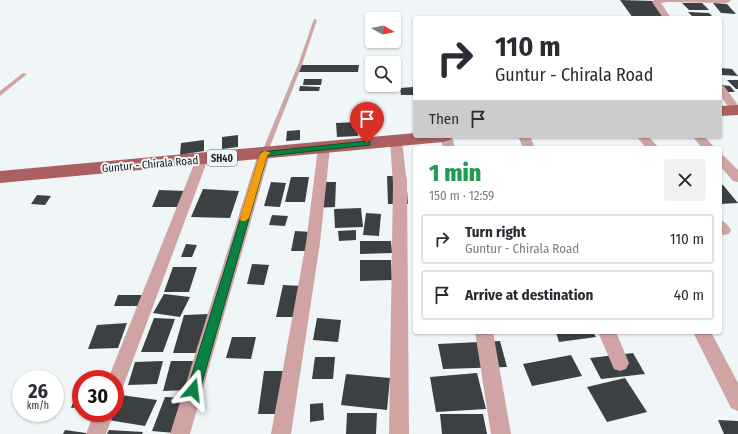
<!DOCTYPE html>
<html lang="en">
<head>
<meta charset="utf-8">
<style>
	:root { --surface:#fff; --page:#f2f2f3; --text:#2b2b33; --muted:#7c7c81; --line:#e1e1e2 }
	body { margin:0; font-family:"Fira Sans Condensed",sans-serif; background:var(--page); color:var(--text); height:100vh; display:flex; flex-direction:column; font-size:15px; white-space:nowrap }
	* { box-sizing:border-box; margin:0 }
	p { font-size:13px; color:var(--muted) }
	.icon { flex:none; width:22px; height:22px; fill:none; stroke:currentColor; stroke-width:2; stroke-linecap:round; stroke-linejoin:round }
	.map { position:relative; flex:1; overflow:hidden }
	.details { position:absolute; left:413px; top:146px; width:309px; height:188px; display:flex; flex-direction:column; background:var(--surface); border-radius:4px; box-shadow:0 1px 3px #0004 }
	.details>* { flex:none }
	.top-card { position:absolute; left:413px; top:16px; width:309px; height:122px; border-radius:4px; box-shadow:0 1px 3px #0004; background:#fff; color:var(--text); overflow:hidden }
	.needle { width:26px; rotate:99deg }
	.tools { position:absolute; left:365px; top:12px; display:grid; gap:8px }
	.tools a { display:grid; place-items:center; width:36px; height:36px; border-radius:4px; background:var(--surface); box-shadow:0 1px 3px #0004; font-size:20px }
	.speed { position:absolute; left:12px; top:370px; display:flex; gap:8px; font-size:20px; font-weight:700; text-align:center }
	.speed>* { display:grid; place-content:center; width:52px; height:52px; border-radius:50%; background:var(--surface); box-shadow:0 1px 3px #0004; line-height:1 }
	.speed small { font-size:10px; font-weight:400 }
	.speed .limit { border:6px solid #d22; background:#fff; color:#111 }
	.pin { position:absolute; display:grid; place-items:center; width:34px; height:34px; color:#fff; margin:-41px -17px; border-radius:50% 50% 50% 0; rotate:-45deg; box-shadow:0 0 4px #0007 }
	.pin .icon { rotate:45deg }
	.me { position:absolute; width:44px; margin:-22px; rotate:17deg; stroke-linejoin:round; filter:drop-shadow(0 0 3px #0008) }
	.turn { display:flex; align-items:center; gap:14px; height:84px; padding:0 16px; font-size:18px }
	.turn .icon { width:52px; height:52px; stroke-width:2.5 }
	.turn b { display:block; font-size:28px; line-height:34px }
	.then { display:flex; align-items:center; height:38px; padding:0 16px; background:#0003; gap:8px; font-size:15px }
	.round { display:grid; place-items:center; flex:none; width:42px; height:42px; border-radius:4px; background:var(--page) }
	.headline { display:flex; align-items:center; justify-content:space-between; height:68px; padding:0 16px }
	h1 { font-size:24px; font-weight:800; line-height:30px; color:#1e9e55 }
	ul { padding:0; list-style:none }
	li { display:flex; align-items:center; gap:12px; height:50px; margin:0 8px 6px; padding:0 8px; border:2px solid var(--line); border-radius:4px }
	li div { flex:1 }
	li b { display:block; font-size:15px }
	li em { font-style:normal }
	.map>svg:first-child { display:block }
</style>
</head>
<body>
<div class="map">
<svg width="738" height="434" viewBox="0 0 738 434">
	<rect width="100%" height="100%" fill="#f0f5f7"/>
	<g fill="#3d4042">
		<path d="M620 0 654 1 669 18H633Z"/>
		<path d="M682 3H702L709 10H689Z"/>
		<path d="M713 3 727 4 736 14 721 13Z"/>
		<path d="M688 12 709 13 713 17 692 16Z"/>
		<path d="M300 65H359L358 72H298Z"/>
		<path d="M720 68 732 69 738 76 722 75 720 74Z"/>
		<path d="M304 79H322L321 85H303Z"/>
		<path d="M727 80H738V89H736Z"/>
		<path d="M721 85 730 86 735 92H726Z"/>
		<path d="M300 86 320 87 319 91H299Z"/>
		<path d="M413 87 415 95H401L400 88Z"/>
		<path d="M379 119 382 125 372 127 369 120Z"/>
		<path d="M356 122 358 136 337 137 336 123Z"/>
		<path d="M300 130V140L286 141 287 131Z"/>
		<path d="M238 135V147L222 149V137Z"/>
		<path d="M204 140V151L180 155 181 143Z"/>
		<path d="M387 176H406L408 204H388Z"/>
		<path d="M291 177H309L305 202H285Z"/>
		<path d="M271 182 286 183 280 207 264 206Z"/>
		<path d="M315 182H336L335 207 312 208Z"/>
		<path d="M720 185H723L738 203 720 204Z"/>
		<path d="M203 189 239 191 230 218 191 217Z"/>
		<path d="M159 190 186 191 178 207H152Z"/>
		<path d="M37 195 51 196 45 205 31 204Z"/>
		<path d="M361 208 363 227 335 228 334 209Z"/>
		<path d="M366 213 381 214 379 236 363 235Z"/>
		<path d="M272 215 288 216 285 226 269 225Z"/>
		<path d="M356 230V240L339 241 338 231Z"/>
		<path d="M295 231 311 232 309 251H291Z"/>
		<path d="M360 241H391L392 253 360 254Z"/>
		<path d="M186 244 197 245 192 257H181Z"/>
		<path d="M360 260H391L392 280 360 281Z"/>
		<path d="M252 264 269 265 264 285 247 284Z"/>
		<path d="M173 267H197L189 292H164Z"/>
		<path d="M283 285 302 286 297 317H276Z"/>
		<path d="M164 294 190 297 180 317 153 313Z"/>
		<path d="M118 295H142L138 306H114Z"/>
		<path d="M209 314 199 353H173L184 315Z"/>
		<path d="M154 318 175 319 163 352H141Z"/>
		<path d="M317 318 341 320 338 342 313 340Z"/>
		<path d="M127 323 118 348 88 349 97 325Z"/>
		<path d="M556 332H593L596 337 559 342Z"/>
		<path d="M232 337H256L251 359 226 358Z"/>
		<path d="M500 341 507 367 443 369 438 344Z"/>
		<path d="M633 353 645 374 601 379 590 358Z"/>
		<path d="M571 355 582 376 532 386 523 364Z"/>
		<path d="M315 357H335L333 379H312Z"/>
		<path d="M163 361 157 384 128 385 135 362Z"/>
		<path d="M171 361H195L188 390 163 391Z"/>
		<path d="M264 371H284L279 414H258Z"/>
		<path d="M477 373 486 409 436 412 430 377Z"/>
		<path d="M346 374 390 378 387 410 341 405Z"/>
		<path d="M625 378 647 412 607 422 587 387Z"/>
		<path d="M79 386H81V407L71 408Z"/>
		<path d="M121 395 157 400 145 426 108 420 112 413H115V407Z"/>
		<path d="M165 397 186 398 174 433 152 431Z"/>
		<path d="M323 403 324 420 310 422V404Z"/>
		<path d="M347 413H377L376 434H346Z"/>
		<path d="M440 414H483L487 434H442Z"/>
		<path d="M718 420 738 421V434H724Z"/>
		<path d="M65 430 86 433V434H63Z"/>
		<path d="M109 430 143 432 142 434H107Z"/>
	</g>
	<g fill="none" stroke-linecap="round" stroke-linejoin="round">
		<g fill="#d0a4a3" fill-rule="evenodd">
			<path d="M314 19 317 20 302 65 267 154 264 156 262 155 261 154 298 65Z"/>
			<path d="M23 73 27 74 0 96V91Z"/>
		</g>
		<g fill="#d0a4a3" fill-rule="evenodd">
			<path d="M654 0H730L731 1 727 3 668 2 661 3 671 18H663L652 2Z"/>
			<path d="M720 85 724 86 738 105V113L732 112 720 95Z"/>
			<path d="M440 136H452L455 148H443Z"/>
			<path d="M518 136H530L535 148H523Z"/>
			<path d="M636 136H648L659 148H646Z"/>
			<path d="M692 136H704L715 148H702Z"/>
			<path d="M396 137 400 138 402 141 407 184 409 434H389L393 184 390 141 392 138Z"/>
			<path d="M324 144 328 145 330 148 320 243 291 434H271L306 243 318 148 320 145Z"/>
			<path d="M264 150 268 151 270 154 190 434H170L258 154 260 151Z"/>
			<path d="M202 155 206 156 208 159 124 384 122 390 115 393V379H108L196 159 198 156Z"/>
			<path d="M720 155 724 156 738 170V182L733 181 720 166Z"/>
			<path d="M720 220C726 222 728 225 731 230L729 234 724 235 720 234Z"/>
			<path d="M475 332H493L511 434H491Z"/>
			<path d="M598 332H616L629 363 626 369 620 371 614 369Z"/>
			<path d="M693 332H711L738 383V411L731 408Z"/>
			<path d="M94 413H114L106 434H86Z"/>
		</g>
		<g fill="#ab5f60" fill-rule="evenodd">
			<path d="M738 105V115L720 116V106Z"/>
			<path d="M415 133V136H452L450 140 443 142 0 183V171Z"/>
		</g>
	</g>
	<path fill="#0b8043" stroke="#07532c" d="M367 141 370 142V145L267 156 200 390 198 394 193 395 189 394 187 390 261 152Z"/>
	<path fill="#f59e0b" d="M264 151 269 152 270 153 267 156 249 218 245 221H241L240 218 260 154Z"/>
	<g text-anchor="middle" stroke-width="4" stroke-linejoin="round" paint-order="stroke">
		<rect fill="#f0f5f7" stroke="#5f6163" stroke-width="1" x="207" y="150" width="30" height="16" rx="3"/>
		<g font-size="10" font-weight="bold" fill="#212223">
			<text x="222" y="162">SH40</text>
		</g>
		<g font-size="11" fill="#212223" stroke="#f0f5f7">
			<text transform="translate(150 164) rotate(-5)" y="4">Guntur - Chirala Road</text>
		</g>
	</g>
</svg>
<div class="tools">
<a><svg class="needle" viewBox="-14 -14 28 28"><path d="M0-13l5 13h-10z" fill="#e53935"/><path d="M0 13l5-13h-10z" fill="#7c7c81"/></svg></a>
<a><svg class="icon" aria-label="search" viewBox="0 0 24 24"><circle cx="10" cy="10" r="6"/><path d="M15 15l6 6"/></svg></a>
</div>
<div class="speed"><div>26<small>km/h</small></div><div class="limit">30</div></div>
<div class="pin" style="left:367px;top:143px;background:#d93025"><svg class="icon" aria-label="arrive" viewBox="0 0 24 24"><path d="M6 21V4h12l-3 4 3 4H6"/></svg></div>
<svg class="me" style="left:193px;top:390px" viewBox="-20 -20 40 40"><path d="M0-17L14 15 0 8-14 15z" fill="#0b8043" stroke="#fff" stroke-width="4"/></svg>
<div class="top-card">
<div class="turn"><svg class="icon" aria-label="right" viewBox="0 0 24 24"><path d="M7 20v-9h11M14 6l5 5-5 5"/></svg><div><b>110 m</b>Guntur - Chirala Road</div></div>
<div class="then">Then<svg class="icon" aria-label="arrive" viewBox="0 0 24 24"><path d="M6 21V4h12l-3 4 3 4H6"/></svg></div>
</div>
<section class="details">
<div class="headline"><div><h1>1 min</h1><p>150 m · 12:59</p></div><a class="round"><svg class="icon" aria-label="close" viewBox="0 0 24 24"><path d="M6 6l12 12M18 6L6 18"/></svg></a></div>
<ul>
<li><svg class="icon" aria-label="right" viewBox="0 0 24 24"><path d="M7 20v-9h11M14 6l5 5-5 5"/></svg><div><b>Turn right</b><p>Guntur - Chirala Road</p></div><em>110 m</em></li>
<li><svg class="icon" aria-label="arrive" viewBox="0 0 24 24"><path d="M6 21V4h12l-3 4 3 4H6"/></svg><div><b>Arrive at destination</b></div><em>40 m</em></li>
</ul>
</section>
</div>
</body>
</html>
